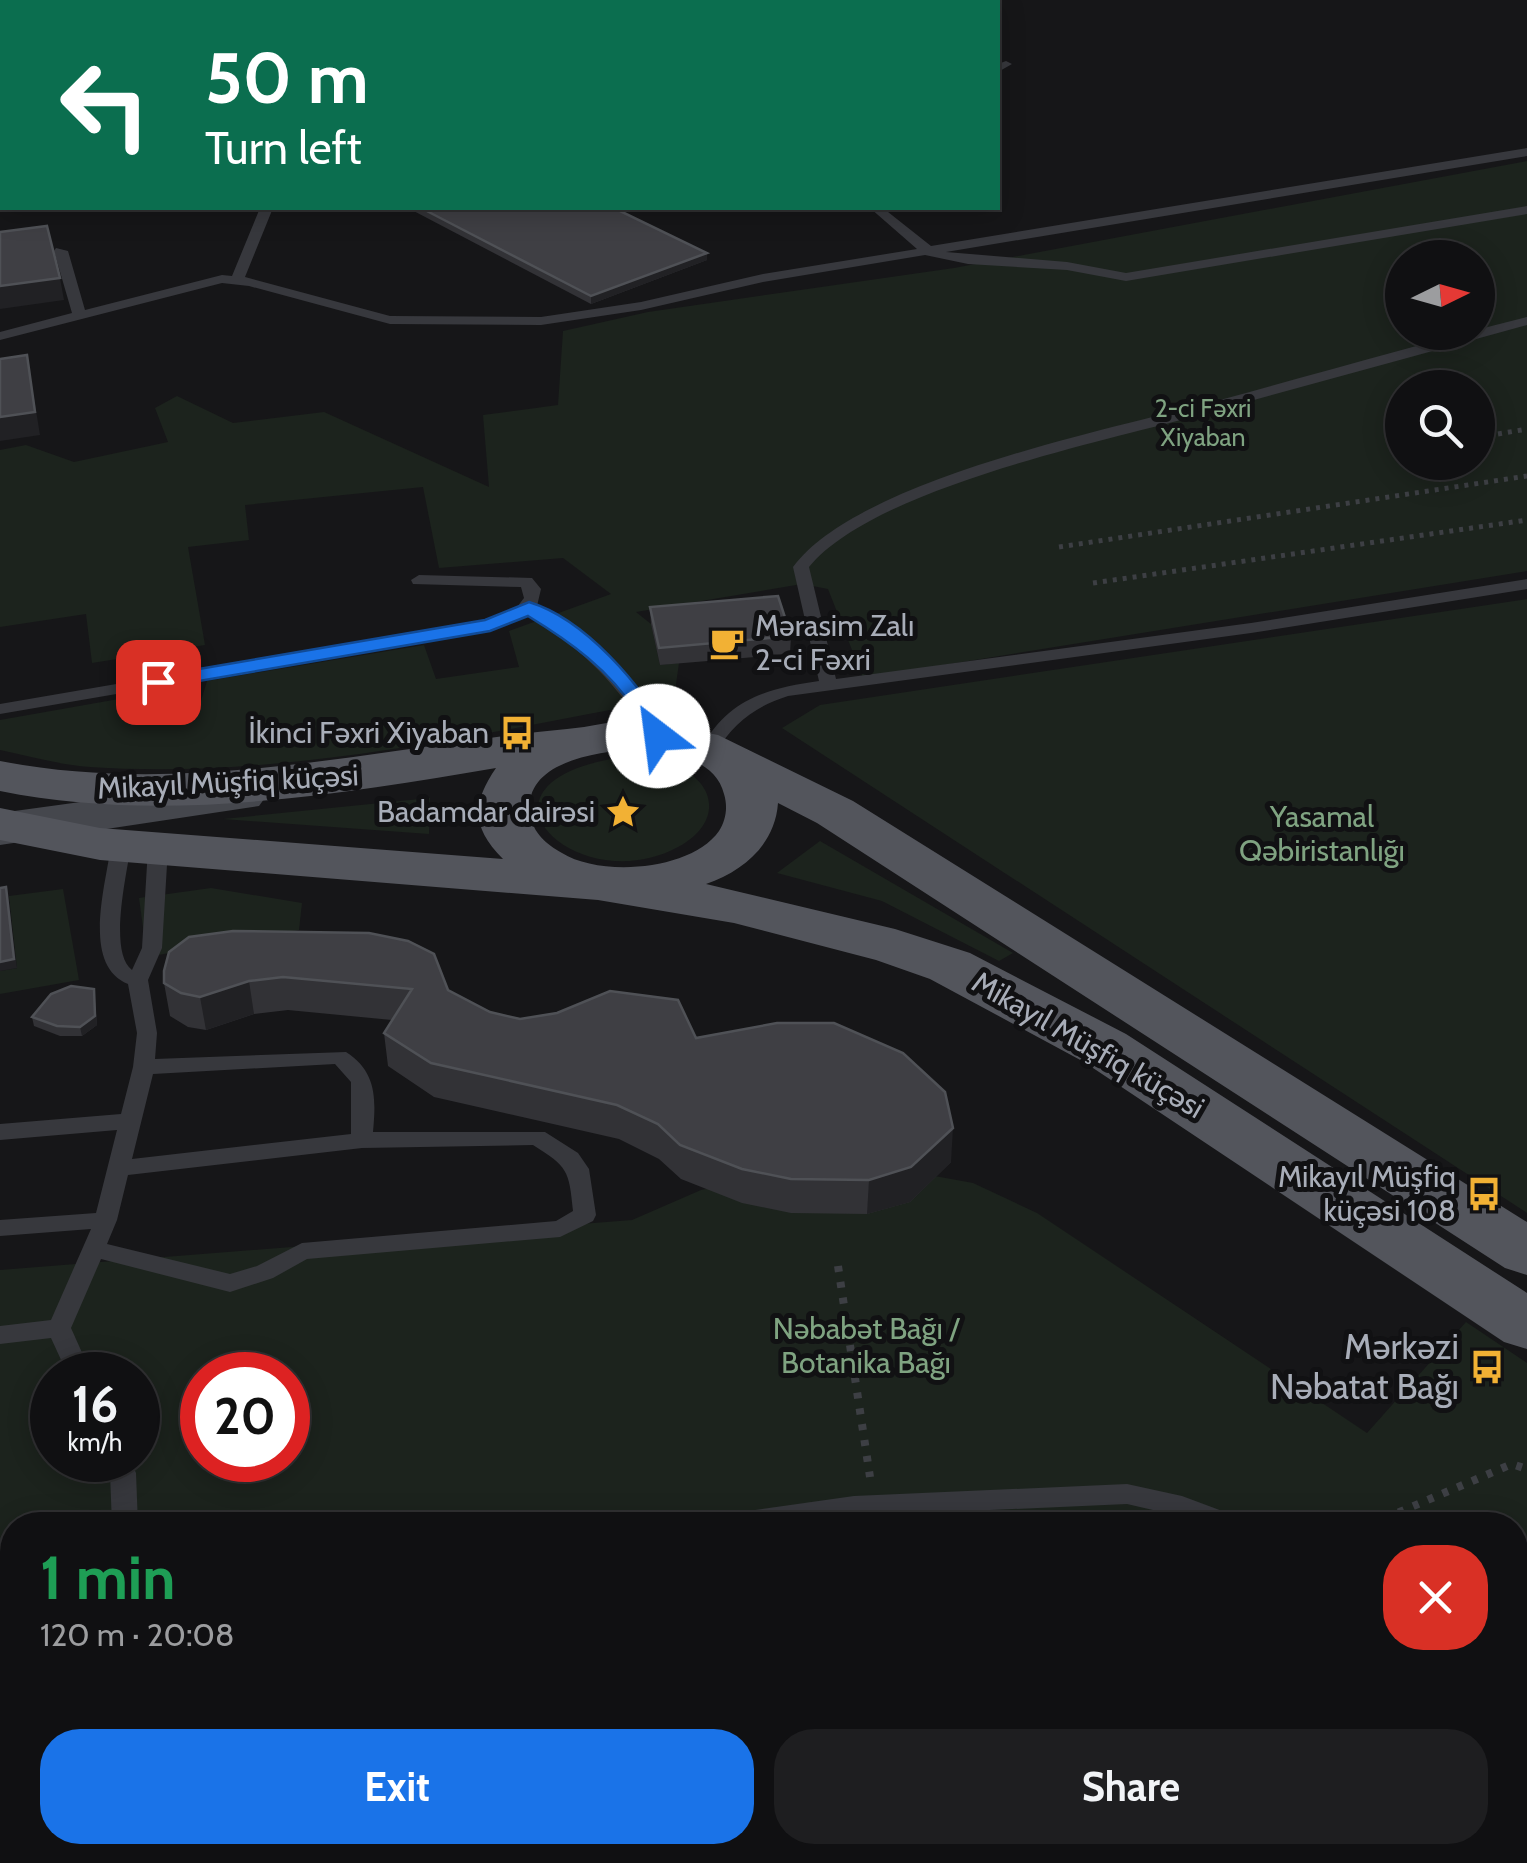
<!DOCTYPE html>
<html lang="en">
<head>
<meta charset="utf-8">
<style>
	:root { --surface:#101012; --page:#1e1e20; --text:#f1f3f6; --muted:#9c9d9f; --line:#303032; --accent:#1a73e8 }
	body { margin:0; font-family:Cabin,sans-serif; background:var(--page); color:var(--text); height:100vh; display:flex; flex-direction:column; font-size:38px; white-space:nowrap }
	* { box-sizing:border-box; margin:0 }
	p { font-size:32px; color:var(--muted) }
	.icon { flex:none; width:55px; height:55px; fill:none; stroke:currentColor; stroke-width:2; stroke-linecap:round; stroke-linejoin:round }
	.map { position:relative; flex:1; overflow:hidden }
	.sheet { position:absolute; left:0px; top:1512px; width:1528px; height:352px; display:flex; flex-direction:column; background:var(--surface); border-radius:40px 40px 0 0; box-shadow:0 5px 25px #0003,0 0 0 2px var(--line) }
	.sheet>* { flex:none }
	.top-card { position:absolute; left:0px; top:0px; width:1000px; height:210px; box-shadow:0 5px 25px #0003,0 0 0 2px var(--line); background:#0b6e4f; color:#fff; overflow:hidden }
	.needle { width:65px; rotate:85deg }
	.fabs { position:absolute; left:1385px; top:240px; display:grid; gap:20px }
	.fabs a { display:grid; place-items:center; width:110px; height:110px; border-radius:50%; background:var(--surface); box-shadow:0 5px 25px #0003,0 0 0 2px var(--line); font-size:50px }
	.speed { position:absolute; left:30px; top:1352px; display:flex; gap:20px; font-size:50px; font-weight:700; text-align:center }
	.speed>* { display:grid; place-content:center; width:130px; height:130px; border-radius:50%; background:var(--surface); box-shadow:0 5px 25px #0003,0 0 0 2px var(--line); line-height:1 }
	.speed small { font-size:25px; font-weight:400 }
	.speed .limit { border:15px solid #d22; background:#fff; color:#111 }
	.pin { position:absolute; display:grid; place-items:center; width:85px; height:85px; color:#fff; margin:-42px; border-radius:20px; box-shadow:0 5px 15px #0006 }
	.me { position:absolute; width:110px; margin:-55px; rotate:330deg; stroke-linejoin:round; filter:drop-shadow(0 0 8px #0008) }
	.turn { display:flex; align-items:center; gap:35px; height:210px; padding:0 40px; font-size:45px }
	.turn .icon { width:130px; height:130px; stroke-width:2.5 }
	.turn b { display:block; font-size:70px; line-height:85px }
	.round { display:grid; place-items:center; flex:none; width:105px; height:105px; border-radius:40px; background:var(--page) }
	.head { display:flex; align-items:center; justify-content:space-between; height:170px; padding:0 40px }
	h1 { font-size:60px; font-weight:800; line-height:75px; color:#1e9e55 }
	.primary-button { display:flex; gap:20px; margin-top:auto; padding:20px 40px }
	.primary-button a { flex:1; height:115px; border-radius:40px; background:var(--accent); color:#fff; font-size:40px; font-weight:800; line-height:115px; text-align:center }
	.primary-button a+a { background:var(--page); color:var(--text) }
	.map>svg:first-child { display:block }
</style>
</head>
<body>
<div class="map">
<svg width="1527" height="1863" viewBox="0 0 1527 1863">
	<rect width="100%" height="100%" fill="#161618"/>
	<g fill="#1c231d" fill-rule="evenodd">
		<path d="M1527 161V571L863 678 828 589 802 584 636 612 651 624 660 665 679 663 674 698C483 733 286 780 90 767 60 765 29 756 0 750V720L130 697 156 708 201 701 207 681 424 645 436 679 519 667 509 631 611 594 563 558 439 568 423 487 245 505 249 540 188 547 205 645 92 663 86 614 0 627V450L26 445 74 462 168 442 155 408 177 396 233 423 324 412 489 487 483 415 558 405 563 331 648 312 954 268ZM1402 258H1478V332H1402ZM1402 388H1478V462H1402Z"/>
		<path d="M1527 599V1213L782 728 820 705Z"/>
		<path d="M617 758C635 758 653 758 671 764 718 781 723 823 678 847 579 901 454 785 617 758Z"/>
		<path d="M430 798 429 834 223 819Z"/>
		<path d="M820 841 1013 953 999 961 882 901 777 873Z"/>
		<path d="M211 888 302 903 299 930 147 957 139 898Z"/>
		<path d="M63 889 79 980 0 994V971L17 968 9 896Z"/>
		<path d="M885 1167 973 1183 1037 1213 1367 1433 1466 1322 1527 1363V1863H0V1270L632 1220 701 1190 789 1171ZM52 1375H138V1460H52ZM202 1375H288V1460H202ZM12 1525H1515V1852H12Z"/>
	</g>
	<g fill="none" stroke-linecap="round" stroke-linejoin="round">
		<g stroke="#3d3f44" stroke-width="5" stroke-dasharray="4 6" stroke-linecap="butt">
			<path d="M1498 434 1527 429"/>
			<path d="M1059 547 1527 476"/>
			<path d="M1093 583 1527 520"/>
		</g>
		<g stroke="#3d3f44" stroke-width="8" stroke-dasharray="6 10" stroke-linecap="butt">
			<path d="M838 1266 870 1477"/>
			<path d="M1369 1525 1512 1464 1527 1469"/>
			<path d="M0 1558 12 1557"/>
			<path d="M848 1852 850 1863"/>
			<path d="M990 1852 992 1863"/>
		</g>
		<g fill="#37383d" fill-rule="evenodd">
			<path d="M573 0H585L586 2H575Z"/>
			<path d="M1006 61 1012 64 998 72V64Z"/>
			<rect x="0" y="141" width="2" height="8"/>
			<path d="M1527 148V156L946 252 1067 262 1126 273 1527 206V214L1126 281 1067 270 968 264 925 255 763 282 641 310 541 325 390 324 249 286 222 283 0 340V332L72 313 54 251 56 248 68 251 85 310 222 275 232 276 260 208H273L245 277 390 316 541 317 641 302 763 274 917 249 870 208H883L931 246Z"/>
			<rect x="0" y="192" width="2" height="8"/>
			<path d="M1527 317V325C1419 355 1311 384 1203 414 1102 442 874 488 809 567L836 679 1251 623 1527 579V589L1251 633 788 696C754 707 734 723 715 753H703L700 749C729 699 764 689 819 681L793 567C858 479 1112 429 1220 400 1323 372 1427 342 1527 317Z"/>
			<path d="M419 575 532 578 541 589 537 606C592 641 635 679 667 736L664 740H652C615 682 587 653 529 615L490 630 0 714V704L488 620 514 611 524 598 521 587 413 584 411 580Z"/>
			<path d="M121 839 131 845C127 873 108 952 132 970L142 948 148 848 158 842 168 848 162 948 148 980 157 1033 155 1059 346 1052C377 1072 376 1099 373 1132H545L578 1153 589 1169 596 1215 593 1221 560 1237 307 1259 273 1278 230 1292 101 1259 71 1328 92 1375H68L51 1338 0 1344V1326L51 1320 91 1229 0 1236V1220L96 1213 117 1130 0 1140V1124L121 1114 133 1067 137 1033 128 984C81 965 106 885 111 845ZM335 1064 351 1082V1134L132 1159 153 1074ZM533 1145C568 1167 569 1170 573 1211L556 1221 302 1243 257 1266 230 1274 107 1244 117 1220 128 1175 362 1148Z"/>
			<path d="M104 1460H130L136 1473 138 1525H112L110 1473Z"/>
			<path d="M1127 1484 1182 1496 1241 1518 1245 1525H1204L1179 1516 1127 1504 854 1516 792 1525H706L710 1518 719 1515 854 1496Z"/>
			<path d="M1515 1634 1527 1638V1663L1515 1659Z"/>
			<path d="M48 1852H77L75 1863H47Z"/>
			<path d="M104 1852H139L133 1863H99Z"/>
		</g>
		<path fill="#45474d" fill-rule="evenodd" d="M241 780 259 784 267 795 259 806 0 845V813Z"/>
		<path fill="#53555c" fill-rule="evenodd" d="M635 719 718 735 853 801 1527 1222V1275L1505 1268 817 823 778 803C775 845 743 871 706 884L895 929 970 953 1126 1034 1527 1293V1349L1504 1342 1084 1062 930 979 876 960 734 923 598 900 100 860 0 840V808L100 828 503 859C471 827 472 803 496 768 335 795 163 824 0 791V761C190 798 379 747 567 729 590 727 612 721 635 719ZM635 749C667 752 715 757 724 794 728 807 726 820 719 831 691 871 600 877 562 853 546 844 533 833 530 814 523 761 598 752 635 749Z"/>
	</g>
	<g fill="#323236">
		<path d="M408 208H614L707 253V260L591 304Z"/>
		<path d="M650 607 791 636 790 654 660 665 651 624Z"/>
		<path d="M169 952 448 990 490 1012 520 1019 696 1038 951 1162 910 1202 867 1214 791 1213 742 1203 681 1179 659 1159 619 1139 434 1097 388 1066 384 1033 392 1020 288 1010 254 1014 206 1030 188 1027 170 1016 164 983Z"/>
		<path d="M94 989 97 1025 82 1036H60L34 1026 32 1017Z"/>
	</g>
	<g fill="#212124">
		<path d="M707 253V260L591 304V296Z"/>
		<path d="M60 278 64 300 0 309V286Z"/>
		<path d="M27 355 40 435 0 441V417Z"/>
		<path d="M6 887 17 968 0 971V962Z"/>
		<path d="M249 981 254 1014 206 1030 200 997Z"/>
		<path d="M94 989 97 1025 82 1036 80 1027Z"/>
		<path d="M953 1128 951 1162 910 1202 867 1214 869 1180Z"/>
	</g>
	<g fill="#3f3f44" stroke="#4f5156" stroke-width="2.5">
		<path d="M322 0H424L423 2H302Z"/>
		<path d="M421 208H614L707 253 591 296Z"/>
		<path d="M47 226 60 278 0 286V232Z"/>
		<path d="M27 355 35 412 0 417V359Z"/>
		<path d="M778 596 791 636 659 648 650 607Z"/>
		<path d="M6 887 14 959 0 962V888Z"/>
		<path d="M233 931 369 933 408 941 434 954 448 990 490 1012 520 1019 557 1013 610 991 678 1000 696 1038 777 1023H834L903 1053 945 1092 953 1128 911 1167 869 1180 791 1179 742 1169 680 1145 658 1124 617 1105 431 1063 384 1033 412 989 283 977 249 981 200 997 181 993 164 983V971L169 952 189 937Z"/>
		<path d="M71 986 94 989 95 1016 80 1027 57 1026 32 1017 51 994Z"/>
	</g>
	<path fill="#1a73e8" stroke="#114b97" stroke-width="2.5" d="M529 602C585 619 643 686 668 736L665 740H650C645 731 641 721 636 712 610 670 569 641 528 616L490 631 158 688 148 682 158 676 485 620Z"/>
	<defs>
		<g id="cafe-bare" transform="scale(2.7)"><path d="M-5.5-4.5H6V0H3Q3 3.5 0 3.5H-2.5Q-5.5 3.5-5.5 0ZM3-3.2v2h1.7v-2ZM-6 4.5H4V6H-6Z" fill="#f2b134" stroke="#111113" stroke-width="2.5" paint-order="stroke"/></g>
		<g id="bus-bare" transform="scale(2.7)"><path d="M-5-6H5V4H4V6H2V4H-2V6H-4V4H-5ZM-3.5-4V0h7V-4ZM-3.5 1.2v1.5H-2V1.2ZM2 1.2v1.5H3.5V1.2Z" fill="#f2b134" stroke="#111113" stroke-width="2.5" paint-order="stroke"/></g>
		<g id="sight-bare" transform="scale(2.7)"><path d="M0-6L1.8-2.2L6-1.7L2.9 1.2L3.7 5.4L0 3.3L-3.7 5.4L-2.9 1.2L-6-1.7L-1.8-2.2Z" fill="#f2b134" stroke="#111113" stroke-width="2.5" paint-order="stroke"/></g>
	</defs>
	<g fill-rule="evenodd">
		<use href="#cafe-bare" x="727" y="643"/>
		<use href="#bus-bare" x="517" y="733"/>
		<use href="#sight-bare" x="623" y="812"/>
		<use href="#bus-bare" x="1484" y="1194"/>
		<use href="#bus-bare" x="1487" y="1367"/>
	</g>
	<g text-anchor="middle" stroke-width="10" stroke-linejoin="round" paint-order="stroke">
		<g font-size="25" fill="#7fa381" stroke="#111113">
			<text x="1203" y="417">2-ci Fəxri<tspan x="1203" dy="29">Xiyaban</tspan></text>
		</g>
		<g font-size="30" fill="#a8adb8" stroke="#111113" text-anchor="end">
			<text x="755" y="636" text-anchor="start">Mərasim Zalı<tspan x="755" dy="34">2-ci Fəxri</tspan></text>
			<text x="489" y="743">İkinci Fəxri Xiyaban</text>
			<text x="595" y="822">Badamdar dairəsi</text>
			<text x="1456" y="1187">Mikayıl Müşfiq<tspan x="1456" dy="34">küçəsi 108</tspan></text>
		</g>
		<g font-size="30" fill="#a8adb8" stroke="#111113">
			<text transform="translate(228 782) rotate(-3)" y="10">Mikayıl Müşfiq küçəsi</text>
			<text transform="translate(1088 1045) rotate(30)" y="10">Mikayıl Müşfiq küçəsi</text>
		</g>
		<g font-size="30" fill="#7fa381" stroke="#111113">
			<text x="1322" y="827">Yasamal<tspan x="1322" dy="34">Qəbiristanlığı</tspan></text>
			<text x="866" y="1339">Nəbabət Bağı /<tspan x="866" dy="34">Botanika Bağı</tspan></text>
		</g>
		<g font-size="35" fill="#a8adb8" stroke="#111113" text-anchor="end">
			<text x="1459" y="1359">Mərkəzi<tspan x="1459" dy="40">Nəbatat Bağı</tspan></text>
		</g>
	</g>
</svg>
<div class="fabs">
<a><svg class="needle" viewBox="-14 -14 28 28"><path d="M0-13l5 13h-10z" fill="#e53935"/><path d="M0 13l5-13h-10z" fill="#9c9d9f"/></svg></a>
<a><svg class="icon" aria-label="search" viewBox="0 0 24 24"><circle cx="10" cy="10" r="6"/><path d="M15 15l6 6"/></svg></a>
</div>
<div class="speed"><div>16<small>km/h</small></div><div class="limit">20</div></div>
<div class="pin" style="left:158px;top:682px;background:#d93025"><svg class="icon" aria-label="arrive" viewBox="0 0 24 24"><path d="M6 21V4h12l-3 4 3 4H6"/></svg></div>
<svg class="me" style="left:658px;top:736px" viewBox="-20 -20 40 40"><circle r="19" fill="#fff"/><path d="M0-13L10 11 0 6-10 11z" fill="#1a73e8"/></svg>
<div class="top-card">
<div class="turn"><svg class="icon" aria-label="left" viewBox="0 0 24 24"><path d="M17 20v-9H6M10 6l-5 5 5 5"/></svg><div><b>50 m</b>Turn left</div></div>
</div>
<section class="sheet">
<div class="head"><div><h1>1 min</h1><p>120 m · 20:08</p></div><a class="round" style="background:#d93025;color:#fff"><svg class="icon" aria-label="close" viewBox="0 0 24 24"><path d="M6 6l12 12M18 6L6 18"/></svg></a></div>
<div class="primary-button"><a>Exit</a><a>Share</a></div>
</section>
</div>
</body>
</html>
